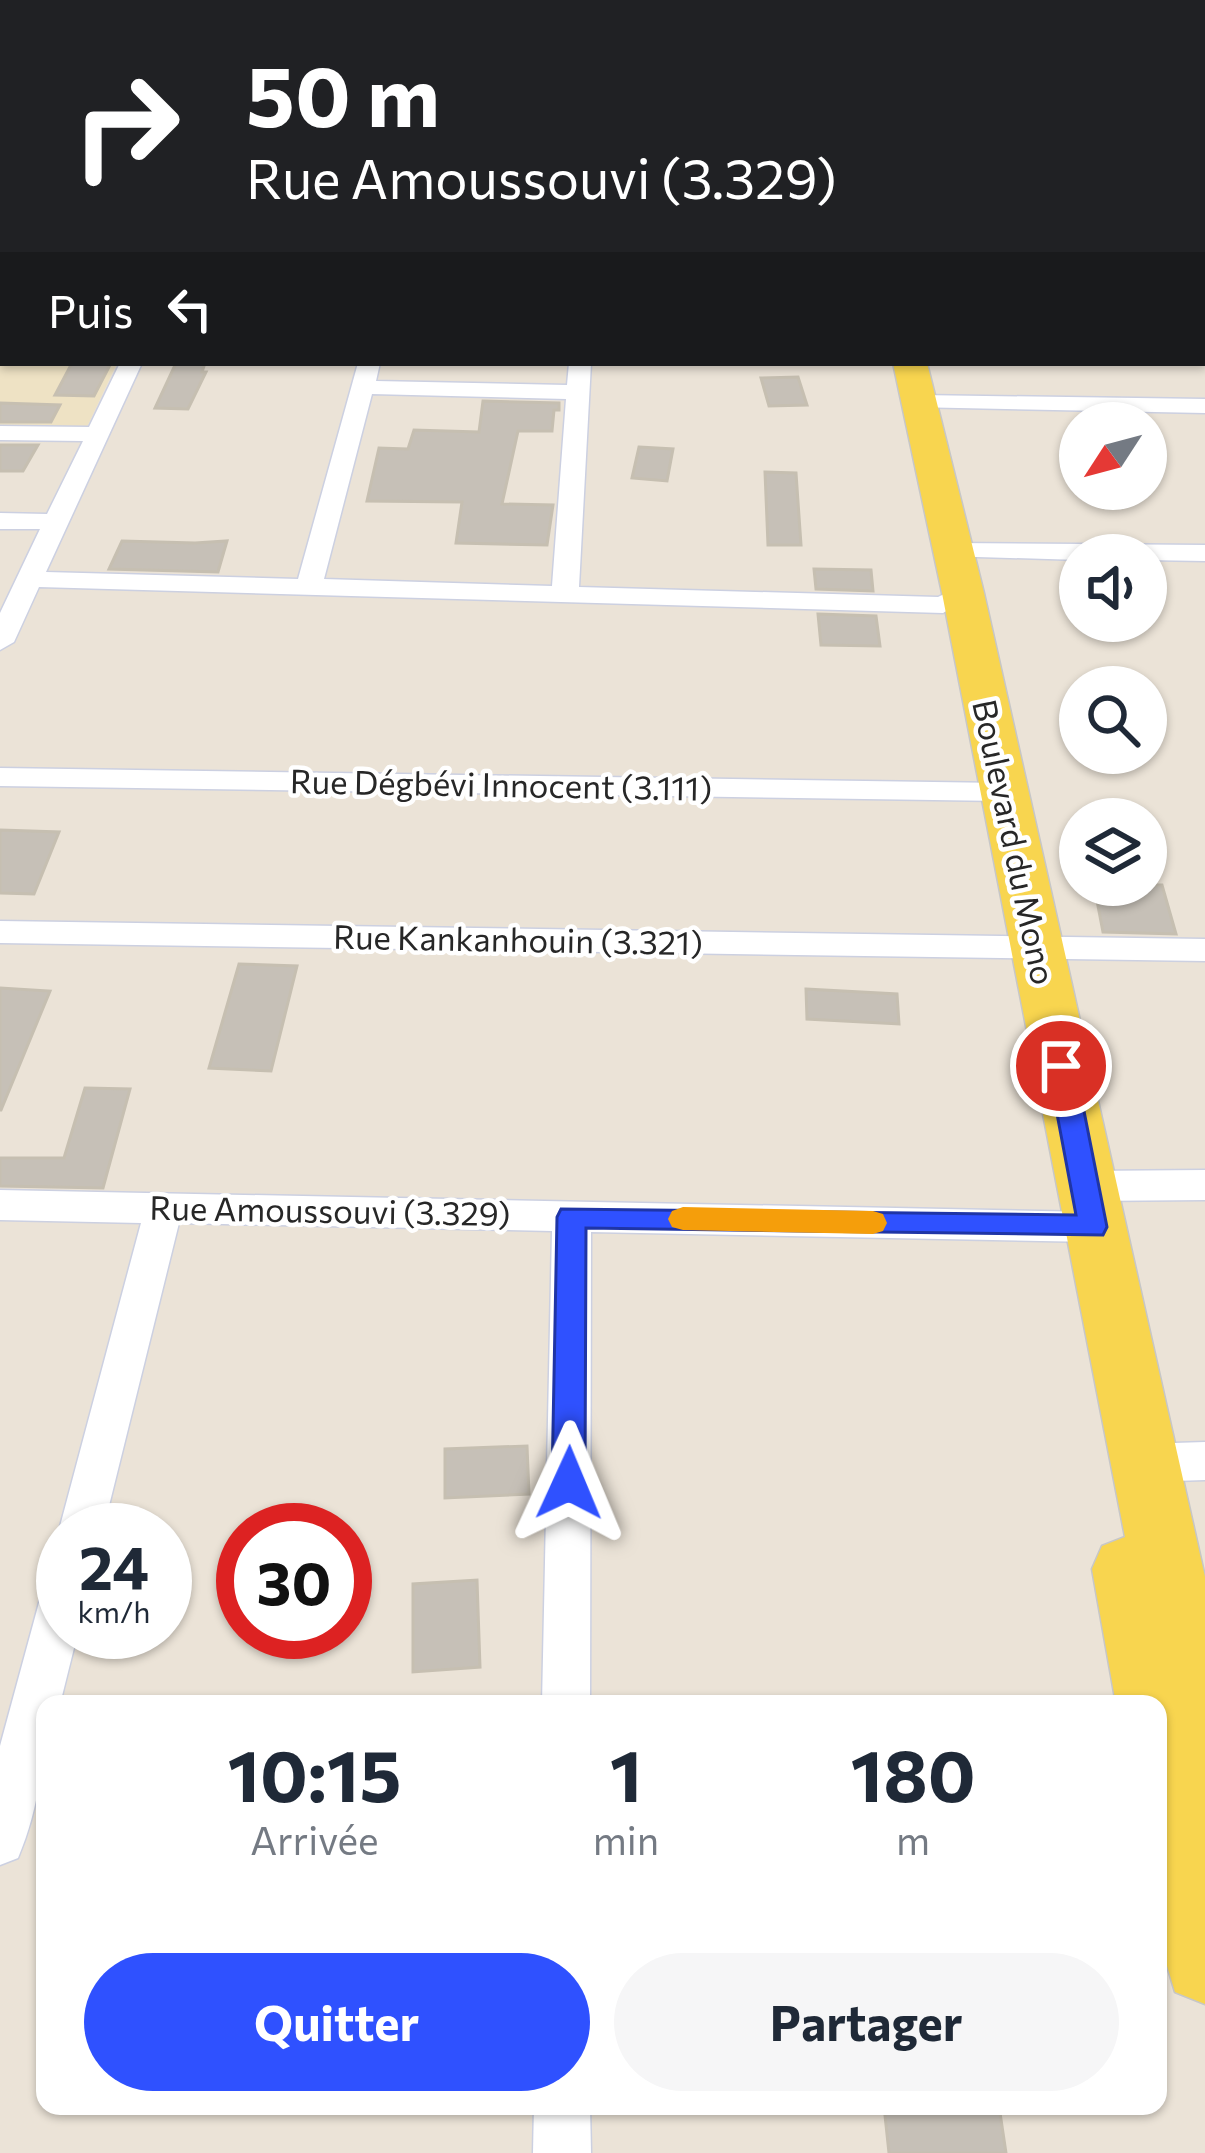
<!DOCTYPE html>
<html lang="fr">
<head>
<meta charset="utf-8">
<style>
	:root { --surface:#fff; --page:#f6f6f7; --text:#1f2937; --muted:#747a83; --accent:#2f51ff }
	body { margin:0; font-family:Commissioner,sans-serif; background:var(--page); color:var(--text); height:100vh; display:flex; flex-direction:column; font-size:45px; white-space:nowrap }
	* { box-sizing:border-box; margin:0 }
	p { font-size:39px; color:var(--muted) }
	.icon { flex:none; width:66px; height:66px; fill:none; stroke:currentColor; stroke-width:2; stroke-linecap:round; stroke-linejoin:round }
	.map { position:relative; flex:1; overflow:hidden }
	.side { position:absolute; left:36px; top:1695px; width:1131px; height:420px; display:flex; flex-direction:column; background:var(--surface); border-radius:24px; box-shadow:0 3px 9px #0004 }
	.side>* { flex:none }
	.hud { position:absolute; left:0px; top:0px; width:1206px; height:366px; box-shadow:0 3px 9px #0004; background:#202124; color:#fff; overflow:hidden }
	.needle { width:78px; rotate:234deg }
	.fabs { position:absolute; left:1059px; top:402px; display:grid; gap:24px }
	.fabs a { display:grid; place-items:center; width:108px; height:108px; border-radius:50%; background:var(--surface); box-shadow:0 3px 9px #0004; font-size:60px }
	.speed { position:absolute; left:36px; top:1503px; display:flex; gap:24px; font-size:60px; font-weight:700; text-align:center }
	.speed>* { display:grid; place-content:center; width:156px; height:156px; border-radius:50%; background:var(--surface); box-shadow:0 3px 9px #0004; line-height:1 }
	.speed small { font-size:30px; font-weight:400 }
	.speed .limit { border:18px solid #d22; background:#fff; color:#111 }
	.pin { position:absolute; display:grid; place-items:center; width:102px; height:102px; color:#fff; margin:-51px; border:6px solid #fff; border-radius:50%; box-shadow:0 3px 12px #0007 }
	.me { position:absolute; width:132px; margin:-66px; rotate:1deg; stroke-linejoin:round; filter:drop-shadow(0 0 9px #0008) }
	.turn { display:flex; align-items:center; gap:42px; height:252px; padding:0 48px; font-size:54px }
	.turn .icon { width:156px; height:156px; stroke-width:2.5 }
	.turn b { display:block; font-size:84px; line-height:102px }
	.then { display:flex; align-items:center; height:114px; padding:0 48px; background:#0003; gap:24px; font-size:45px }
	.eta { display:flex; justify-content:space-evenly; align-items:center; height:204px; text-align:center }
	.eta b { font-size:72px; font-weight:700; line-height:84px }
	.action { display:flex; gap:24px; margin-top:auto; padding:24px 48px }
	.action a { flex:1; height:138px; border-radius:72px; background:var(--accent); color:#fff; font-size:48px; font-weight:700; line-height:138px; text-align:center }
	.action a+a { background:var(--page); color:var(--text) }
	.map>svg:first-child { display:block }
</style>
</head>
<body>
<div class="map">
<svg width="1205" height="2153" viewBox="0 0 1205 2153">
	<rect width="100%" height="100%" fill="#ebe3d7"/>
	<path fill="#eee2c4" d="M0 343 3 363H117L85 431 0 429Z"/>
	<g fill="#c6c0b7" stroke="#c6bfb1" stroke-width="3">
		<path d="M72 363H111L94 396 55 395Z"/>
		<path d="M176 363H205L202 372H206L188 409 155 408Z"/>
		<path d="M798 377 807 405 769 406 761 378Z"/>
		<path d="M483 401 559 403V410H554L552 431H518L502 504 553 505 547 545 456 543 462 502 367 501 379 448 408 449 414 430 479 432Z"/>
		<path d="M0 403 60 405 51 422H0Z"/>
		<path d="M0 445H38L23 471H0Z"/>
		<path d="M639 447 673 449 667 481 632 478Z"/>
		<path d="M765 472 796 473 801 545H768Z"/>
		<path d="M122 541 195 543 227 541 218 572 109 569Z"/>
		<path d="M814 569 871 570 873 591 816 589Z"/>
		<path d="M818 614 876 616 880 646 821 645Z"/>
		<path d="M0 830 59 832 34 894 0 893Z"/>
		<path d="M1094 885H1162L1176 934 1103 932Z"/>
		<path d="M239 964 297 966 271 1071 209 1068Z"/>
		<path d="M0 988 50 991 1 1110H0Z"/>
		<path d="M806 989 897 994 899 1024 807 1019Z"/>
		<path d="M85 1088 130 1089 103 1188 0 1186V1158H64Z"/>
		<path d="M527 1446 529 1494 445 1498V1449Z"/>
		<path d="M477 1580 480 1667 413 1672V1584Z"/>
		<path d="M884 2106H999L1006 2153H889Z"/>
	</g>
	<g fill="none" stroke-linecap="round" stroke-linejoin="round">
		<g stroke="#ccd0e1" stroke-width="3">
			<g id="street">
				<path d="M831 0H1056L1059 3H832Z"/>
				<path d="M1205 0V9L1203 3H1196Z"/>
				<rect x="0" y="18" width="3" height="10"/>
				<rect x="1203" y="54" width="2" height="10"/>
				<rect x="0" y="57" width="3" height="10"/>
				<rect x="0" y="110" width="3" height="10"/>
				<rect x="1203" y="114" width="2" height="10"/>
				<rect x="0" y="170" width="3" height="12"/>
				<rect x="1203" y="197" width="2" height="12"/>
				<rect x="0" y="241" width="3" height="12"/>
				<rect x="1203" y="308" width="2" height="12"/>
				<rect x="0" y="332" width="3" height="12"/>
				<path d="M120 363H142L46 572 298 579 358 363H380L376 381 567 385 569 363H591L579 587 938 597 963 585 976 593 943 613 39 587 14 642 0 650V613L40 529H0V513L47 514 83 441 0 440V426L89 427ZM372 394 566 399 552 586 324 579Z"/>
				<path d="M919 395 1205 399V413L911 407V397Z"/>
				<path d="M953 543 1205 545V561L1146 560V555H1080V560L944 556 940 551 944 546Z"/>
				<path d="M0 768 1002 783 1017 792 1002 801 0 786Z"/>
				<path d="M0 921 1205 939V961L0 943Z"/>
				<path d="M1205 1170V1200L1086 1201 1073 1196 1067 1186 1073 1176 1086 1171Z"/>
				<path d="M0 1190 1093 1212 1107 1216 1112 1227 1107 1238 1093 1242 591 1232 590 1704H542L552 1231 179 1223 103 1530H63V1540L59 1530 141 1223 0 1220Z"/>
				<path d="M1205 1442V1480L1143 1482 1128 1476 1121 1463 1128 1450 1143 1444Z"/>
				<path d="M63 1578V1632H78L60 1704H45C45 1758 39 1808 18 1858L0 1865V1746L40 1599 47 1584Z"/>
				<path d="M534 2106H590L591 2153H533Z"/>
			</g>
		</g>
		<g stroke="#c7c7c7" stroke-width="3">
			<g id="primary">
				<rect x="815" y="0" width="24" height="3"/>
				<path d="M893 363H927L984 593 1205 1577V2004L1175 1992 1158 1936V1704H1116L1092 1569 1102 1546 1125 1537 942 593Z"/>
			</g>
		</g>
		<use href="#street" fill="#fff" fill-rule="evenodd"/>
		<use href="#primary" fill="#f8d54f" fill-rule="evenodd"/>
	</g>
	<path fill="#2f51ff" stroke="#1f35a6" stroke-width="3" d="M1061 1057 1075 1066 1107 1227 1103 1235 586 1228 585 1483 581 1493 569 1497 557 1493 552 1483 557 1217 561 1209 1076 1215 1048 1066Z"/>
	<path fill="#f59e0b" d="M683 1207 873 1211 883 1214 887 1223 883 1231 873 1234 683 1230 672 1227 668 1219 672 1211Z"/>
	<g text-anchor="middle" stroke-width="9" stroke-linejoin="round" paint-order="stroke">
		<g font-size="33" fill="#272727" stroke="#fff">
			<text transform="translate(501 785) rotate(1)" y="12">Rue Dégbévi Innocent (3.111)</text>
			<text transform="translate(1014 842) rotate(78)" y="12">Boulevard du Mono</text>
			<text transform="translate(518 940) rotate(1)" y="12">Rue Kankanhouin (3.321)</text>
			<text transform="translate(330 1211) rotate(1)" y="12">Rue Amoussouvi (3.329)</text>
		</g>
	</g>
</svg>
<div class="fabs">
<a><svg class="needle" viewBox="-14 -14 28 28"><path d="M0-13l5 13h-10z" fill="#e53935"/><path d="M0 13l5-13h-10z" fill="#747a83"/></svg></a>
<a><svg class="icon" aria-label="sound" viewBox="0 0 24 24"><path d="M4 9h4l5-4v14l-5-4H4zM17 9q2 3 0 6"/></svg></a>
<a><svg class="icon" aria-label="search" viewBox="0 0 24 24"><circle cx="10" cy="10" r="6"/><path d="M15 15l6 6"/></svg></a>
<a><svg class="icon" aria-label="layers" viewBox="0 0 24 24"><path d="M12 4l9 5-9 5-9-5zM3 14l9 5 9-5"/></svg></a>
</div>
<div class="speed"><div>24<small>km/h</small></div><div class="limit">30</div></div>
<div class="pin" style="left:1061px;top:1066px;background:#d93025"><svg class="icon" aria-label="arrive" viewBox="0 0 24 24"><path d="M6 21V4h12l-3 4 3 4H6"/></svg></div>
<svg class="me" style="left:569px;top:1483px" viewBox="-20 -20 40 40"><path d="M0-17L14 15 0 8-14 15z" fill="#2f51ff" stroke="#fff" stroke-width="4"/></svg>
<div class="hud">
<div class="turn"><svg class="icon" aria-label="right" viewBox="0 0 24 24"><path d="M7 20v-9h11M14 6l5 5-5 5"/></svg><div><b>50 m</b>Rue Amoussouvi (3.329)</div></div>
<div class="then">Puis<svg class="icon" aria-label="left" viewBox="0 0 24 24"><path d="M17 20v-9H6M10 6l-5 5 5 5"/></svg></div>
</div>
<section class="side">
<div class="eta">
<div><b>10:15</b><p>Arrivée</p></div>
<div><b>1</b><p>min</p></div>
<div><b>180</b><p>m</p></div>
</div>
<div class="action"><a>Quitter</a><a>Partager</a></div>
</section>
</div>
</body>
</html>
